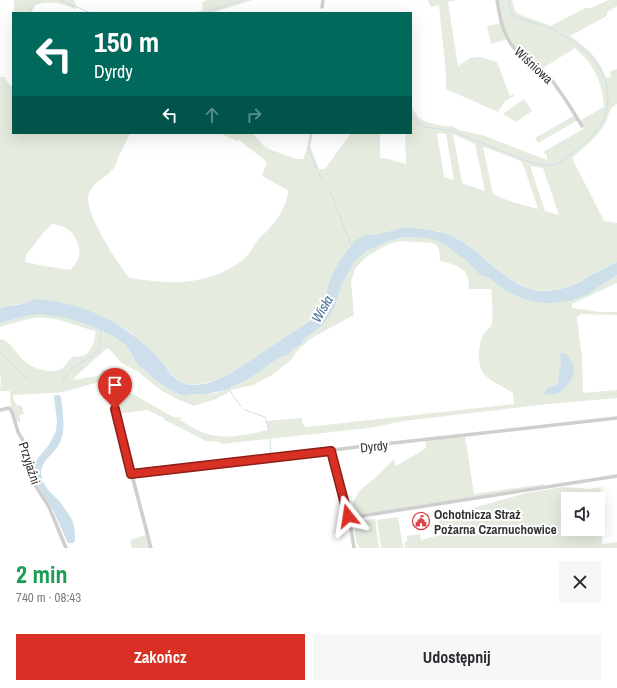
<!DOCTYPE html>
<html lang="pl">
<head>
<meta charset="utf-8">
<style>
	:root { --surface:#fff; --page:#f7f7f7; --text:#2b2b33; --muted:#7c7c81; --accent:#d93025 }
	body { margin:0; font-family:"Archivo Narrow",sans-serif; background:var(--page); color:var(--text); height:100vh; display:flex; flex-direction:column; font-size:15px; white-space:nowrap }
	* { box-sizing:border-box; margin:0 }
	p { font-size:13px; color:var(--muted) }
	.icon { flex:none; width:22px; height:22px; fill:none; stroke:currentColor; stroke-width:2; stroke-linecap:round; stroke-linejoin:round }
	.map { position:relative; height:548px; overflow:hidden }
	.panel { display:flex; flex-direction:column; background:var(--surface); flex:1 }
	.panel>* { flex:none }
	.hud { position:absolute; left:12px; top:12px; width:400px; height:122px; border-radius:0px; box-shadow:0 4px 16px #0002; background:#00695c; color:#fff; overflow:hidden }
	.fabs { position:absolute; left:561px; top:492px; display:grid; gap:8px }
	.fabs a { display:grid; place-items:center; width:44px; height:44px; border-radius:0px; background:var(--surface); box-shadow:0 4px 16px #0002; font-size:20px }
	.pin { position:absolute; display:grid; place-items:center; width:34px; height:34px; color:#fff; margin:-41px -17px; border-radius:50% 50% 50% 0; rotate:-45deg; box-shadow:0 0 4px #0007 }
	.pin .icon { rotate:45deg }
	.me { position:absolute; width:44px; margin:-22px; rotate:345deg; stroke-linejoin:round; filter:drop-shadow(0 0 3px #0008) }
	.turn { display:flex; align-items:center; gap:14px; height:84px; padding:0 16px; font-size:18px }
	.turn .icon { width:52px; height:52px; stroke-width:2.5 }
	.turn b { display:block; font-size:28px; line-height:34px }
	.lanes { display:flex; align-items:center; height:38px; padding:0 16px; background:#0003; justify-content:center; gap:20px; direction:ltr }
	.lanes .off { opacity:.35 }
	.round { display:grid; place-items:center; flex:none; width:42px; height:42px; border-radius:0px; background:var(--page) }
	.headline { display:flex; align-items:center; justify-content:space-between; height:68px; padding:0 16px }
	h1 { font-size:24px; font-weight:700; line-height:30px; color:#1e9e55 }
	.cta { display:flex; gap:8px; margin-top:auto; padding:8px 16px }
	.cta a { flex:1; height:46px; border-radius:0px; background:var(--accent); color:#fff; font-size:16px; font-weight:700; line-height:46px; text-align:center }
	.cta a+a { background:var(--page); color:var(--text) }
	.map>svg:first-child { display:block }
</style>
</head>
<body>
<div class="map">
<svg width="617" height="548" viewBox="0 0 617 548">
	<rect width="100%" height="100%" fill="#fff"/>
	<g fill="#e5ebdf" fill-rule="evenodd">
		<path d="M14 0H74L76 5 75 9C60 3 50 0 35 5L31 13H14Z"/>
		<path d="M208 0H253L211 13H194L203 10 202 2Z"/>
		<path d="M428 0H457L448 2 458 66 470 58 480 57 497 62 510 96 513 94 514 96 505 101 498 112 446 89V73L439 5 430 7Z"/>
		<path d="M498 0H512L515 11 521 15 551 26 585 8H591L608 0H617V6L607 12V16L570 36C586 47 600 59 606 78L611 77 610 73 611 71 617 69V104C608 107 609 117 605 124 597 137 583 148 572 158L604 221 617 223V262L594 273 581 281 571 286 549 291 535 290 525 287 508 278 470 247 459 239 438 231 405 227 375 235 367 234 350 247 338 263 330 279 325 298 318 311 310 321 231 373 219 379 205 383 193 385 185 384 179 381 174 377 159 359 131 333 117 324 30 302 0 308V77C7 76 5 80 9 84 10 86 12 86 13 87V133H130C126 141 122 150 118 158 117 162 115 166 113 169 105 179 95 180 89 193 82 211 118 263 129 278 146 280 164 283 181 282 203 281 227 273 244 259 250 254 253 246 258 240 264 233 272 227 277 219 283 211 286 201 289 191L262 176 267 162 239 140 237 141 220 133H252L266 148 296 159H303L307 149 310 133H313L310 146 319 169H325L351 133H380V158L388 159 406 164 405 133H411V106L418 117 426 122 444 126H452L459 130 482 135 547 160V155L543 152 585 128 581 120 604 107C603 100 603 91 600 85 596 70 587 58 575 48L543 68C534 62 524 57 517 49 504 36 501 17 498 0ZM437 133 446 134 454 180 444 177ZM453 134 475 144 484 186 485 191 462 183ZM483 147 487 148 521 161 524 167 538 209 512 202 493 194ZM531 166 543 168 559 215 545 211 531 169ZM52 224C56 225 61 225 64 227 74 231 83 249 78 259 77 263 73 266 71 270L39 265 25 262 26 255 44 232Z"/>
		<path d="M501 23 505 40 491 44 487 26Z"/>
		<path d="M524 99 532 111 516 122 503 114Z"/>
		<path d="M575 115 578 120 538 143 535 138Z"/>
		<path d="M403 237 426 238 438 241 450 248 460 257H464L481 276 489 278 501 288 510 293 596 289 617 275V283L572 304V308L599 312H617V315L581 314 577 317V319L582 358 583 393 617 390V398L549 404 404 421 369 428 221 444 220 442 206 441 175 425 164 420V418L147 410 118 414 113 390 100 382C85 385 66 393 51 393 39 394 26 394 13 395L14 401 17 405 22 406 24 414 20 415V422H16L11 407 10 391H0L1 381 0 374V340L2 339C11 343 16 353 23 360 31 368 53 376 63 368 67 365 68 359 73 357 77 356 81 357 85 355 91 352 97 337 95 331 75 326 55 315 34 318 22 320 11 324 0 327V323L26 316 39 314 66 318 82 323 103 331 117 339 124 344 133 355 135 360 138 365 146 371 155 380 175 393 184 396 190 394H207L216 393 225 390 249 379 273 362 282 356 288 354 294 349 301 344 303 340 320 327 335 306 341 286 355 261 367 251 374 247 386 242ZM403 241 433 243C441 247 439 253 440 261 449 263 464 266 467 276 469 280 469 285 469 289H491C492 296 494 319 491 326 489 329 485 332 483 335 478 345 477 365 484 374 490 381 505 388 513 393L514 404 307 427 305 426 303 424 302 418 266 421 268 430C252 434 228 439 212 435 200 433 189 426 179 419L184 418 174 417 170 415 106 379 105 370 104 369 98 376 74 380 75 377 107 348 110 350 123 364 137 371 162 391 177 399 194 406 216 399 229 392 230 390 253 385 272 375 291 360 297 351 310 339 328 329 354 315 351 282 355 269 366 257 385 246 392 243ZM560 354 570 381C563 390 560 394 549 395L552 386 556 385 558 383 559 371 561 364Z"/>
		<path d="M465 436 467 448 474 494 544 484V486L354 516 350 515 353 503 359 491 375 478 394 459 396 466 426 448 425 441Z"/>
		<path d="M130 476H131L151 548H132L130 540 146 535Z"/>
		<path d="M603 482 602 544 617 542V548H405L404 542H407V536L420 534 421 540 440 535 437 509 460 512 526 493 563 487 590 489 601 487V505ZM568 499H598V529H568Z"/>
		<path d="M398 517 403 548H381L377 520Z"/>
		<path d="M375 519 379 548H360L356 541 354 525 355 521Z"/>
	</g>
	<g fill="#cddfea">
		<path d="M405 227C423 229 442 230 458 239 488 256 512 294 550 291 561 289 572 286 582 281 586 278 590 275 595 273 602 269 610 266 617 262V275L588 294 573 300 553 303H542L524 299 510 293 501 288 489 278 481 276 464 258 460 257 450 248 438 241 426 238 403 237 386 242 367 251 355 261 341 286 335 306 328 318 320 327 303 340 301 344 294 349 288 355 282 356 273 362 249 379 225 390 207 394H190L184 396 175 393 155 380 146 371 138 365 135 360 133 355 124 344 117 339 103 331 82 323 66 318 39 314 26 316 0 323V308C11 305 24 306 33 299 83 302 125 322 159 359 167 367 172 380 185 384 200 388 218 380 231 373L310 321 318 311 325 298 330 279 338 263 350 247 355 241 367 234 375 235Z"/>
		<path d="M560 353C569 352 576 365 574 373 573 377 570 381 568 384 561 392 555 398 544 393L547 388 556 385 558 383 559 371 561 364Z"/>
		<path d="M56 395H59L61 397C62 410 66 428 61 440 56 454 40 460 41 474 43 488 51 492 59 501 63 506 71 517 73 522 75 528 75 535 75 541 73 543 71 544 68 543L52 508 39 487 34 470V465L38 458 49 445 56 431 57 422 54 396Z"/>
	</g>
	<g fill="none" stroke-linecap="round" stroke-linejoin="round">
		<g stroke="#cddfea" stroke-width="1">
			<path d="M59 0 91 13"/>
			<path d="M508 0C509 4 510 11 513 15 516 19 541 24 547 27 552 28 557 31 561 34 584 47 608 68 608 97 607 116 604 125 590 138"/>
			<path d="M29 13C32 7 35 3 41 0"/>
			<path d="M203 13 244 0"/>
			<path d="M411 114 418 124 425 127 453 131 529 162 542 165H552L561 162 588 140"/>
			<path d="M311 133 308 148 317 169"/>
			<path d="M318 172 322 179"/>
			<path d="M330 191 351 245"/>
			<path d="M0 351 23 376 30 380"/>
			<path d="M63 382C64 376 73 368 79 364 85 359 95 357 98 349 101 343 101 336 101 330"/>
			<path d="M229 388 233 396 241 406"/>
			<path d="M244 409 245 410 265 417 269 431"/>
			<path d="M270 439 271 456"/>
		</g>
		<g stroke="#cfcfcf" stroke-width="3.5">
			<path d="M497 0C500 18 503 38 517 51 526 59 537 63 545 72 550 77 554 83 558 89 567 101 574 113 582 126"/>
			<path d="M322 7 323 0"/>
			<path d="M115 409 151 548"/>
			<path d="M0 410 9 408 12 412 18 432 25 444 30 459 34 483 49 507 66 548"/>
			<path d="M331 451 348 516 351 520"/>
			<path d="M131 475 357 447 617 418"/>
			<path d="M354 548 350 522 352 519 355 517 617 476"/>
		</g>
	</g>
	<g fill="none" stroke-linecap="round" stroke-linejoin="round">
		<g stroke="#8d1f18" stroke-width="10">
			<path id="route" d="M115 409 131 474 331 451 348 516"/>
		</g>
		<use href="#route" stroke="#d93025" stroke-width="7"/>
	</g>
	<defs>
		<g id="civic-ring" transform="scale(0.9)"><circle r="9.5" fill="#fff" stroke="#dc424b" stroke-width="1.5"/><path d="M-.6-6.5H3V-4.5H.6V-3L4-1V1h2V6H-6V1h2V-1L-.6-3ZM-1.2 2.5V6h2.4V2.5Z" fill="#dc424b"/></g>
	</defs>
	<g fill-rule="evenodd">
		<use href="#civic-ring" x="421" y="521"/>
	</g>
	<g text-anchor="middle" stroke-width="4" stroke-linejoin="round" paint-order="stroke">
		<g font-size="13" fill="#323232" stroke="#fff">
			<text transform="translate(534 65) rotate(43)" y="5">Wiśniowa</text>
			<text transform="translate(374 446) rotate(-6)" y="5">Dyrdy</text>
			<text transform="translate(30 463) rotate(72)" y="5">Przyjaźni</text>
		</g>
		<g font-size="13" font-weight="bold" fill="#323232" stroke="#fff" text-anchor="start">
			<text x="434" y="519">Ochotnicza Straż<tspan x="434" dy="15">Pożarna Czarnuchowice</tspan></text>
		</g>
		<g font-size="14" font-style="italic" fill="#447291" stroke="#fff">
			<text transform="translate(322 309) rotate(-60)" y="5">Wisła</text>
		</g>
	</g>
</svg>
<div class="fabs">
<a><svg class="icon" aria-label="sound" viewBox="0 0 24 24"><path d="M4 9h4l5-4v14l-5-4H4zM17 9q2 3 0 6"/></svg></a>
</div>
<div class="pin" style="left:115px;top:409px;background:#d93025"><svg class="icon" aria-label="arrive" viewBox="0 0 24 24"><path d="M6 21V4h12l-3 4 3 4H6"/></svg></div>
<svg class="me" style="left:348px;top:516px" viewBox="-20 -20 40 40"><path d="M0-17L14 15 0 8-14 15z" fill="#d93025" stroke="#fff" stroke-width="4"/></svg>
<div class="hud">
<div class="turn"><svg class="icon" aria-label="left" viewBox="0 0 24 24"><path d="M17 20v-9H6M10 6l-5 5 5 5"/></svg><div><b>150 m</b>Dyrdy</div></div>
<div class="lanes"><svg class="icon" aria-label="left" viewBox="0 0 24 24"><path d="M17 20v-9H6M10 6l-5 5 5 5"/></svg><svg class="icon off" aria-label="ahead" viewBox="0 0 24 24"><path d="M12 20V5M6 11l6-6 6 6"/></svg><svg class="icon off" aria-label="right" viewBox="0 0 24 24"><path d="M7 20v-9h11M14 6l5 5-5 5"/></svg></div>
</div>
</div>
<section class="panel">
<div class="headline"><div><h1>2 min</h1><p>740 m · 08:43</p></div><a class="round"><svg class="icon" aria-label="close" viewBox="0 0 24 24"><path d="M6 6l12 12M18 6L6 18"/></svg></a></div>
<div class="cta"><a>Zakończ</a><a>Udostępnij</a></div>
</section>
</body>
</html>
